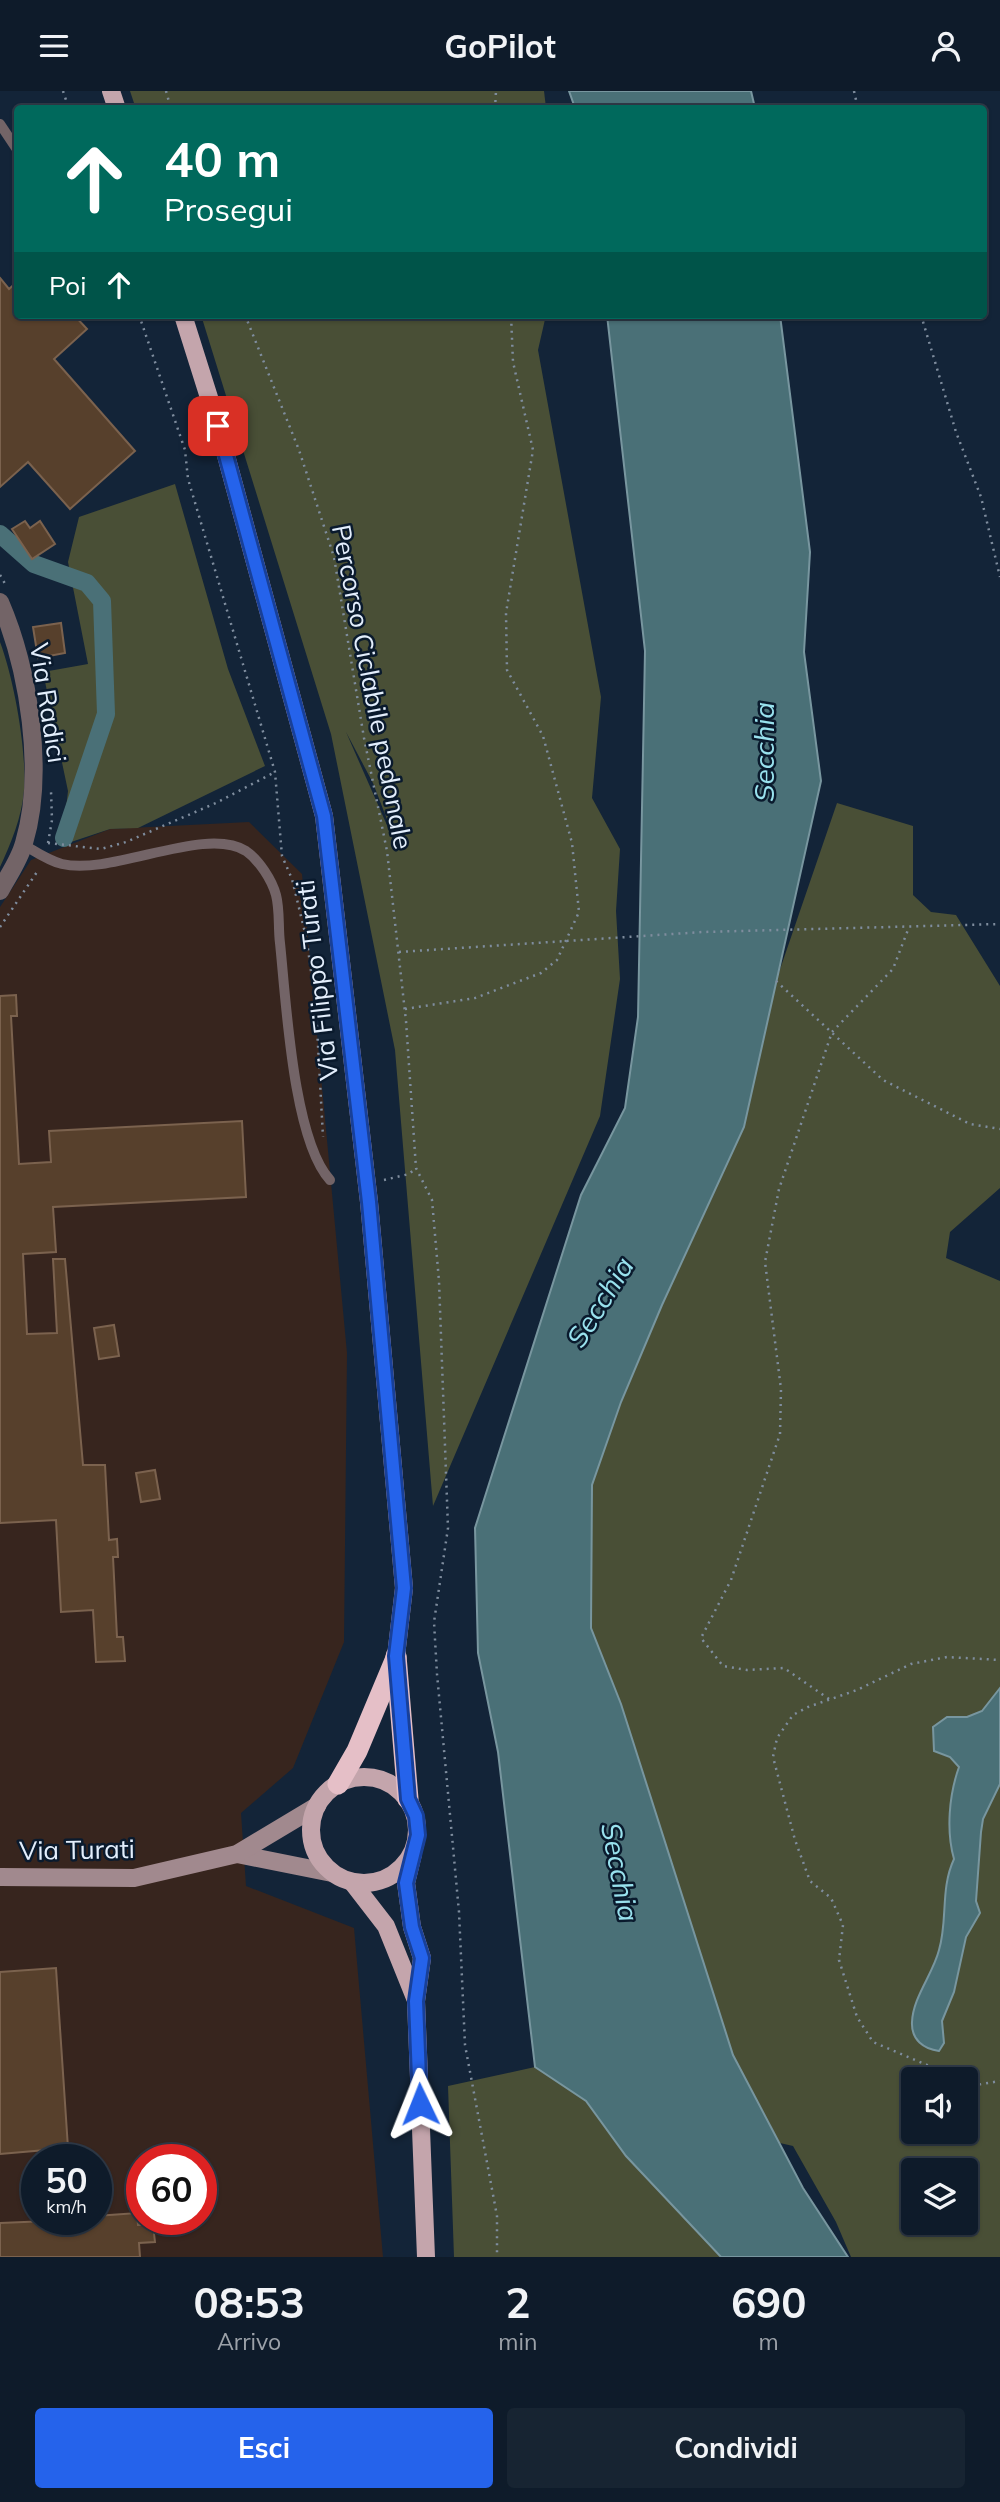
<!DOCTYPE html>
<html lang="it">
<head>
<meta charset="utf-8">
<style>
	:root { --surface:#0e1b2a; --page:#172432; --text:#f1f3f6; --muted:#9ba1a8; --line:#2e3947; --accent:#2563eb }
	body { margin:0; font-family:Mulish,sans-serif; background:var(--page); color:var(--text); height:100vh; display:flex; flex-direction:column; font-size:26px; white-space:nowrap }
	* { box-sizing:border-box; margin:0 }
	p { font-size:23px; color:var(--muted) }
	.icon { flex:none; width:38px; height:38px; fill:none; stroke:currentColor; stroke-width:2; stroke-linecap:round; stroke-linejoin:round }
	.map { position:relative; height:2166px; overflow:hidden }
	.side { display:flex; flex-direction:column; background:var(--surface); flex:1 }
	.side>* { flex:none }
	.hud { position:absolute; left:14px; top:14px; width:973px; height:214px; border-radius:7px; box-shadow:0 2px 5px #0004,0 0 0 2px var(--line); background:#00695c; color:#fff; overflow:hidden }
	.controls { position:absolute; left:901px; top:1976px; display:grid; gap:14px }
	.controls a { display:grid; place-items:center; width:77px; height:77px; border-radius:7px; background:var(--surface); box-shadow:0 2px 5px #0004,0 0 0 2px var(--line); font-size:35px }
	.speed { position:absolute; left:21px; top:2053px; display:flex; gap:14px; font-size:35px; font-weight:700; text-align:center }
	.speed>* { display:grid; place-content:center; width:91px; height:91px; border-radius:50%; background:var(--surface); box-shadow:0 2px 5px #0004,0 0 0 2px var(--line); line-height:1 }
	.speed small { font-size:18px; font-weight:400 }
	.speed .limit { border:10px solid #d22; background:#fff; color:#111 }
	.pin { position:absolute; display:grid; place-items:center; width:60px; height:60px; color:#fff; margin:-30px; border-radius:14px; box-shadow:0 4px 10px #0006 }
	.me { position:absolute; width:77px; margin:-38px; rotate:358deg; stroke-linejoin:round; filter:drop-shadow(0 0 5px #0008) }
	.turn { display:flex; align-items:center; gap:24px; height:147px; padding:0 35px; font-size:32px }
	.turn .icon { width:91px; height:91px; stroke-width:2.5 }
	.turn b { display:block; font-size:49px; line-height:60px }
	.then { display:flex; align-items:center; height:66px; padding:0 35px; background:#0003; gap:14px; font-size:26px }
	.eta { display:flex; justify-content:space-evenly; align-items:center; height:119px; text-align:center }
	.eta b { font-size:42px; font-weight:700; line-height:49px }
	.primary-button { display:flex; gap:14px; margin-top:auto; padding:14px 35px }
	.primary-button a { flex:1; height:80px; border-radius:7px; background:var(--accent); color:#fff; font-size:28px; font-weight:700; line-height:80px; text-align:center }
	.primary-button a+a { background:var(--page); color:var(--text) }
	header { display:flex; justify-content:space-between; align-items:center; height:91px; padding:0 35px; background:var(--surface); font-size:32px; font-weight:700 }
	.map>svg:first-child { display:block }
</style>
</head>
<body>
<header><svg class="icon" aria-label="menu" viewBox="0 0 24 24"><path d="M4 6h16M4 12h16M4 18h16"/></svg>GoPilot<svg class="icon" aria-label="person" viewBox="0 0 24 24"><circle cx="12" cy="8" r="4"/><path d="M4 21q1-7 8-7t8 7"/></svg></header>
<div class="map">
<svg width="1000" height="2166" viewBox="0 0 1000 2166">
	<rect width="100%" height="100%" fill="#132438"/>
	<path fill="#37251e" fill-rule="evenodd" d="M249 731 302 783 347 1262 344 1551 293 1677 241 1722 246 1795 354 1837 383 2166H0V816L31 769 110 738ZM37 2068H96V2128H37ZM142 2068H201V2128H142Z"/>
	<g fill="#494f36" fill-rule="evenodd">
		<path d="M130 0H544L546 17 136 18Z"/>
		<path d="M201 224H546L538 259 601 606 592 707 620 758 616 820 620 888 600 1025 433 1415 395 959 331 643ZM346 641 373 692 398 757H397Z"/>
		<path d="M175 393 228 578 265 675 138 737 110 738 62 754 68 700 43 581 88 573 68 471 79 426Z"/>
		<path d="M0 551C14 588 27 660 24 699 22 726 11 752 0 776Z"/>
		<path d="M837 712 913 735V804L931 821 956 824 1000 895V1097L950 1141 946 1167 1000 1190V2166H851L836 2131 793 2055 780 2052 733 1964 621 1613 591 1537 592 1394 621 1311 662 1214 744 1036 776 890ZM914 1988H966V2040H914ZM914 2079H966V2132H914Z"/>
		<path d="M535 1976 586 2010 626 2065 721 2166H454L448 1995Z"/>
	</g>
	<g fill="#4a7077" stroke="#78969f" stroke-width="2">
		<path d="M569 0H751L755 17H575Z"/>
		<path d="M607 224H780L810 461 804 561 821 690 744 1036 662 1214 621 1311 592 1394 591 1537 621 1613 733 1964 803 2097 848 2166H721L626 2065 586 2010 535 1976 498 1661 478 1562 475 1437 581 1104 625 1017 638 926 645 560Z"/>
		<path d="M1000 1597V1693L983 1728 981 1741 976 1810 980 1822 966 1846 954 1901 942 1930 944 1952 939 1960C924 1958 911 1949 912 1931 913 1906 933 1883 939 1859 948 1829 940 1798 954 1768 946 1740 949 1704 959 1676L950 1666 934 1660 933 1636 947 1626H967L982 1620Z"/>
	</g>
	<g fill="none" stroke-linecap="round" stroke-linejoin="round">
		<path stroke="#4a7077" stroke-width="18" d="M0 443 34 473 87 492 102 510 106 623 64 747"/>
	</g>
	<g fill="#57402c" stroke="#7b624e" stroke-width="2">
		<path d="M0 187 9 198 18 190V224H74L87 238 54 268 135 360 70 418 28 371 0 396Z"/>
		<path d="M25 430 30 437 40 430 55 453 32 468 12 438Z"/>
		<path d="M61 532 65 562 38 567 33 536Z"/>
		<path d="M16 904 17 925H11L19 1073 51 1071 49 1040 242 1030 246 1106 53 1116 56 1161 23 1163 27 1243 57 1242 53 1168H65L83 1374H105L109 1449 117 1448 118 1466H113L117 1546H123L125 1570 96 1571 93 1519 61 1521 56 1429 0 1432V905Z"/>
		<path d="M114 1234 119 1265 99 1268 94 1237Z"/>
		<path d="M155 1379 160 1408 141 1411 136 1382Z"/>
		<path d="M56 1877 68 2057 0 2063V1881Z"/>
		<path d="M137 2122 138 2134H153L155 2151 139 2152 140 2166H0V2132L96 2128V2125Z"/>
	</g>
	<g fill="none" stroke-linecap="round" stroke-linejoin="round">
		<g stroke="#7f8d9e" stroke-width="2.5" stroke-dasharray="2 5" stroke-linecap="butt">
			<path d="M63 0 69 18"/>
			<path d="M166 0 171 18"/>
			<path d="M854 0 858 18"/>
			<path d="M495 18 496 0"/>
			<path d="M139 224 185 359 188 388 275 681 282 765 292 788 307 850 316 918 323 1046"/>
			<path d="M245 224 299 359 334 466 364 647 387 760 406 930 416 1077 432 1109 439 1190 448 1437 434 1531 437 1583 459 1821 465 1954 497 2125V2166"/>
			<path d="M921 224 956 341 981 406 1000 486"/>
			<path d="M0 484 7 496"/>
			<path d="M48 752 52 729 51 700"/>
			<path d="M48 752 101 758 126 751 216 712 275 681"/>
			<path d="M0 836 39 778"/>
			<path d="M399 861 703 841 1000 833"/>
			<path d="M776 890 883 989 970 1033 1000 1038"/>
			<path d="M405 918 475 907 541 882 557 869 579 821 572 752 543 645 507 579 506 522 533 359 513 271 511 224"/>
			<path d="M384 1089 409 1083 416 1077"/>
			<path d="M829 1608 784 1577 747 1579 723 1575 701 1547 731 1489 780 1343 781 1298 765 1171 779 1098 832 941 893 878 909 836"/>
			<path d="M960 1988 873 1951 857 1926 839 1869 843 1834 831 1807 810 1790 795 1749 773 1666 777 1647 793 1624 808 1616 857 1599 911 1573 947 1566 1000 1569"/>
			<path d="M966 1990 976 1994 1000 1990"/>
		</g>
		<g stroke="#736467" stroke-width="10">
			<path d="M0 33 18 60"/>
			<path d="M24 754C36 761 49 770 62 773 112 785 205 734 246 760 259 769 272 789 276 804 280 819 278 837 280 852 286 909 293 1049 330 1089"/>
		</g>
		<path stroke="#736467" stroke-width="18" d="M0 511C29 578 45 682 24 752 20 768 8 785 0 800"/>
		<g stroke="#a1898e" stroke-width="18">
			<path d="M237 1763 332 1782"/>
			<path d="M0 1786 134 1787 237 1763 317 1715"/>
		</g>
		<g stroke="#c4a5ac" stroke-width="18">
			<path d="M111 0 117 18"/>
			<path d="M183 224 218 335 324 725 369 1111 404 1497 396 1565"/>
			<circle cx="364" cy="1739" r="53"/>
			<path d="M413 1763 406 1792 412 1836 422 1867 416 1910 426 2166"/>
			<path d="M352 1791 386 1835 415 1907"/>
		</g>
		<g stroke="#e5bfc7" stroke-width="21">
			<path d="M396 1565 408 1708"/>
			<path d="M338 1693 357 1660 396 1567"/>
		</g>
	</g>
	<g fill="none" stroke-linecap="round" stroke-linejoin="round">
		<g stroke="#184099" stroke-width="18">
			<path id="route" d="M218 335 324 725 369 1111 404 1497 396 1565 408 1708 416 1725 418 1744 406 1792 412 1836 422 1867 416 1910 420 2013"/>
		</g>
		<use href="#route" stroke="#2563eb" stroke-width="12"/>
	</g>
	<g text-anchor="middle" stroke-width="5" stroke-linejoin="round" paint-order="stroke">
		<g font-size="26" fill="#e3eefc" stroke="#0a1a2d">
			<text transform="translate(372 596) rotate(79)" y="9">Percorso Ciclabile pedonale</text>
			<text transform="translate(48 612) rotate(81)" y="9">Via Radici</text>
			<text transform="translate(317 889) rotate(-97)" y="9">Via Filippo Turati</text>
			<text transform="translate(77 1759) rotate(-1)" y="9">Via Turati</text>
		</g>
		<g font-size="28" font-style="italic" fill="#99e2ee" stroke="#0a1a2d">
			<text transform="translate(764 661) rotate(-90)" y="10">Secchia</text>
			<text transform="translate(600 1211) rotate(-58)" y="10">Secchia</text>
			<text transform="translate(620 1781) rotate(79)" y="10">Secchia</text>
		</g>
	</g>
</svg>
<div class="controls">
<a><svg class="icon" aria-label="sound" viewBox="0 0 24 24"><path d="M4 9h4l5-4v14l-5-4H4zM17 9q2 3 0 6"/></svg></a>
<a><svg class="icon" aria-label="layers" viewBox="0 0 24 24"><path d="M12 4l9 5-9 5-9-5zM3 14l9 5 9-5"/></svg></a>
</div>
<div class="speed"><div>50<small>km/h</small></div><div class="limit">60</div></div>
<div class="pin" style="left:218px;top:335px;background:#d93025"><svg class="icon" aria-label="arrive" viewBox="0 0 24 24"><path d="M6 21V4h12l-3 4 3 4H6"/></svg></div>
<svg class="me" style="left:420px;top:2013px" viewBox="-20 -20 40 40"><path d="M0-17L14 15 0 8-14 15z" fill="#2563eb" stroke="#fff" stroke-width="4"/></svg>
<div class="hud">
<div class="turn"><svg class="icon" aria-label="ahead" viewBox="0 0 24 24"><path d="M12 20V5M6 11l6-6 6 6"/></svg><div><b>40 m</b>Prosegui</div></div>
<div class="then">Poi<svg class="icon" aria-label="ahead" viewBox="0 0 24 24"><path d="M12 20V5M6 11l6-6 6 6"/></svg></div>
</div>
</div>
<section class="side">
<div class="eta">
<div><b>08:53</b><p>Arrivo</p></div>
<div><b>2</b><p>min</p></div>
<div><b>690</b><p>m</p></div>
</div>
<div class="primary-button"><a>Esci</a><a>Condividi</a></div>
</section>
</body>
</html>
